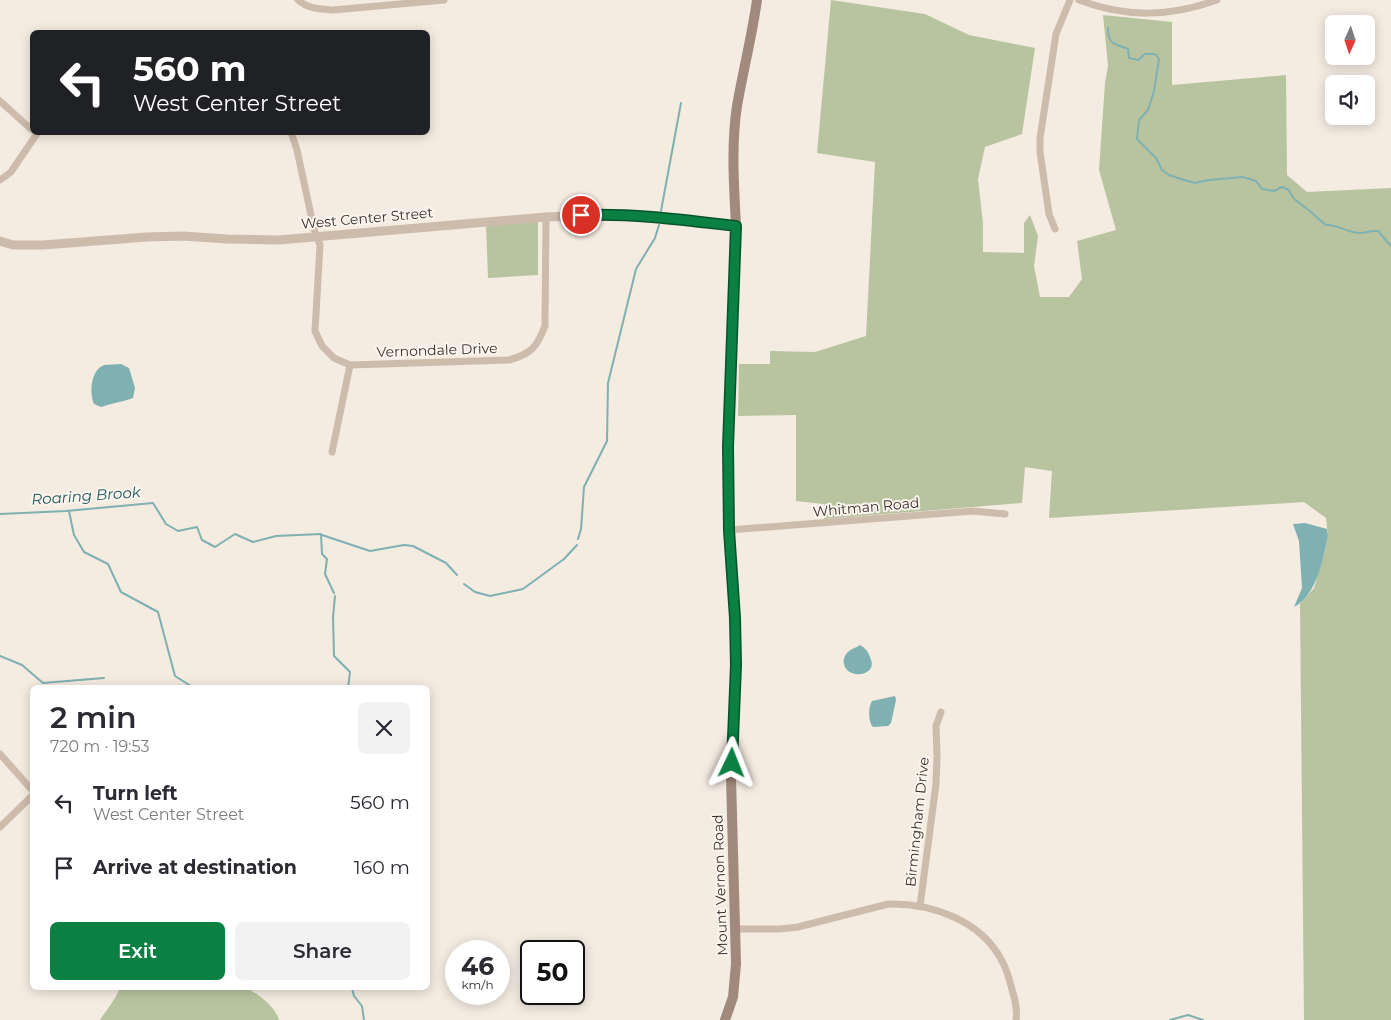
<!DOCTYPE html>
<html lang="en">
<head>
<meta charset="utf-8">
<style>
	:root { --surface:#fff; --page:#f2f2f3; --text:#2b2b33; --muted:#7c7c81; --accent:#0b8043 }
	body { margin:0; font-family:Montserrat,sans-serif; background:var(--page); color:var(--text); height:100vh; display:flex; flex-direction:column; font-size:19px; white-space:nowrap }
	* { box-sizing:border-box; margin:0 }
	p { font-size:16px; color:var(--muted) }
	.icon { flex:none; width:28px; height:28px; fill:none; stroke:currentColor; stroke-width:2; stroke-linecap:round; stroke-linejoin:round }
	.map { position:relative; flex:1; overflow:hidden }
	.side { position:absolute; left:30px; top:685px; width:400px; height:305px; display:flex; flex-direction:column; background:var(--surface); border-radius:8px; box-shadow:0 2px 12px #0003 }
	.side>* { flex:none }
	.banner { position:absolute; left:30px; top:30px; width:400px; height:105px; border-radius:8px; box-shadow:0 2px 12px #0003; background:#202124; color:#fff; overflow:hidden }
	.needle { width:32px; rotate:183deg }
	.fabs { position:absolute; left:1325px; top:15px; display:grid; gap:10px }
	.fabs a { display:grid; place-items:center; width:50px; height:50px; border-radius:8px; background:var(--surface); box-shadow:0 2px 12px #0003; font-size:25px }
	.speed { position:absolute; left:445px; top:940px; display:flex; gap:10px; font-size:25px; font-weight:700; text-align:center }
	.speed>* { display:grid; place-content:center; width:65px; height:65px; border-radius:50%; background:var(--surface); box-shadow:0 2px 12px #0003; line-height:1 }
	.speed small { font-size:12px; font-weight:400 }
	.speed .limit { border:2px solid #111; border-radius:8px; background:#fff; color:#111 }
	.pin { position:absolute; display:grid; place-items:center; width:42px; height:42px; color:#fff; margin:-21px; border:2px solid #fff; border-radius:50%; box-shadow:0 1px 5px #0007 }
	.me { position:absolute; width:55px; margin:-28px; rotate:2deg; stroke-linejoin:round; filter:drop-shadow(0 0 4px #0008) }
	.turn { display:flex; align-items:center; gap:18px; height:105px; padding:0 20px; font-size:22px }
	.turn .icon { width:65px; height:65px; stroke-width:2.5 }
	.turn b { display:block; font-size:35px; line-height:42px }
	.round { display:grid; place-items:center; flex:none; width:52px; height:52px; border-radius:8px; background:var(--page) }
	.summary { display:flex; align-items:center; justify-content:space-between; height:85px; padding:0 20px }
	h1 { font-size:30px; font-weight:600; line-height:38px }
	.primary-button { display:flex; gap:10px; margin-top:auto; padding:10px 20px }
	.primary-button a { flex:1; height:58px; border-radius:8px; background:var(--accent); color:#fff; font-size:20px; font-weight:600; line-height:58px; text-align:center }
	.primary-button a+a { background:var(--page); color:var(--text) }
	ul { padding:0; list-style:none }
	li { display:flex; align-items:center; gap:15px; height:65px; padding:0 20px }
	li div { flex:1 }
	li b { display:block; font-size:19px }
	li em { font-style:normal }
	.map>svg:first-child { display:block }
</style>
</head>
<body>
<div class="map">
<svg width="1391" height="1020" viewBox="0 0 1391 1020">
	<rect width="100%" height="100%" fill="#f4ebe1"/>
	<g fill="#b8c4a0">
		<path d="M831 0 925 14 969 35 1035 48 1022 134 985 147 978 179 983 224V252L1024 253V223L1030 215 1038 236 1034 266 1040 297H1069L1082 279 1077 241 1116 230 1099 170 1105 83 1108 66 1103 15 1172 22V85L1286 75 1287 175 1307 192 1391 188V1020H1304L1300 604 1314 588 1325 551 1328 536 1326 518 1304 502 1049 518 1052 471 1025 467 1022 503 824 519V504L796 501V415L738 416 739 364H770V351L815 352 866 336 875 162 817 153Z"/>
		<path d="M538 221V275L488 278 486 225Z"/>
		<path d="M120 988H247C259 995 275 1006 279 1020H100C107 1009 115 1000 120 988Z"/>
	</g>
	<g fill="#7fb0b2">
		<path d="M104 365 121 364 129 368 135 388 133 398C123 402 112 403 101 407L94 404C89 392 91 370 104 365Z"/>
		<path d="M1305 523 1327 529 1328 536C1323 559 1317 595 1294 607L1302 588 1299 541 1293 524Z"/>
		<path d="M860 645C866 648 869 653 871 660 877 676 847 680 844 664 843 660 844 657 847 653 850 649 856 648 860 645Z"/>
		<path d="M895 696 896 700 891 723 888 726 873 727C868 722 868 707 872 701Z"/>
	</g>
	<g fill="none" stroke-linecap="round" stroke-linejoin="round">
		<g stroke="#7fb0b2" stroke-width="2">
			<path d="M1108 28C1108 45 1114 43 1128 49L1129 58 1138 60 1145 54H1155L1159 59 1154 91 1148 110 1139 120 1137 139 1156 158 1162 170 1169 175 1184 180 1195 183 1209 180 1243 177 1256 181 1262 189 1274 191 1282 187 1289 190C1293 201 1298 201 1306 208 1313 213 1319 220 1326 225 1340 225 1346 232 1358 233 1364 234 1371 230 1378 231L1391 246"/>
			<path d="M661 211 681 103"/>
			<path d="M69 511 74 535 84 552 108 564 121 592 158 612 175 676 194 688"/>
			<path d="M0 514 66 511 153 503 166 524 178 531 197 527 202 540 215 547 235 534 253 542 276 536 321 534 322 554 327 559 325 574 334 593"/>
			<path d="M322 535 370 551 404 545 413 546 446 563 457 575"/>
			<path d="M578 539 581 529 584 487 607 441 608 383 636 269 655 238 659 225"/>
			<path d="M464 584 475 592 490 596 523 589 564 559 577 545"/>
			<path d="M335 596 333 617 334 656 350 672 348 688"/>
			<path d="M0 656 22 665 43 683 104 678"/>
			<path d="M352 988 354 996 362 1006 364 1020"/>
			<path d="M1170 1020 1188 1015 1203 1020"/>
		</g>
		<g stroke="#cdbbac" stroke-width="7">
			<path d="M298 0C308 9 320 9 333 10L444 0"/>
			<path d="M1079 0C1126 18 1170 17 1217 0"/>
			<path d="M0 101 32 130"/>
			<path d="M291 132 297 150 314 229 320 245 315 331 322 346 334 358 350 365 509 360C531 354 537 347 545 326L546 217"/>
			<path d="M0 180 11 172 38 132"/>
			<path d="M1055 229 1049 214 1040 152V138L1056 34 1070 0"/>
			<path d="M332 452 350 365"/>
			<path d="M729 530 973 511 1005 514"/>
			<path d="M0 754 32 790"/>
			<path d="M0 827 32 796"/>
			<path d="M920 906 936 784 937 756 936 726 941 712"/>
			<path d="M734 929H780L798 927 888 904C931 903 981 920 1002 961 1006 968 1009 978 1011 986 1014 996 1018 1009 1016 1020"/>
		</g>
		<path stroke="#cdbbac" stroke-width="9" d="M0 241 13 245H43L147 237 183 236 227 239 279 240 546 217 599 215 661 218 736 226"/>
		<path stroke="#a18a7d" stroke-width="10" d="M725 1020 733 997 736 964 731 777 736 665 735 619 729 530 728 447 736 226C734 186 731 145 737 106 743 71 752 36 757 0"/>
	</g>
	<g fill="none" stroke-linecap="round" stroke-linejoin="round">
		<g stroke="#07532c" stroke-width="12">
			<path id="route" d="M581 215C633 213 685 220 736 226L728 447 729 530 735 618 736 665 732 763"/>
		</g>
		<use href="#route" stroke="#0b8043" stroke-width="9"/>
	</g>
	<g text-anchor="middle" stroke-width="4" stroke-linejoin="round" paint-order="stroke">
		<g font-size="14" fill="#3b302b" stroke="#fbf5ee">
			<text transform="translate(367 218) rotate(-5)" y="5">West Center Street</text>
			<text transform="translate(437 350) rotate(-2)" y="5">Vernondale Drive</text>
			<text transform="translate(866 507) rotate(-5)" y="5">Whitman Road</text>
			<text transform="translate(917 822) rotate(-84)" y="5">Birmingham Drive</text>
			<text transform="translate(720 885) rotate(-92)" y="5">Mount Vernon Road</text>
		</g>
		<g font-size="15" font-style="italic" fill="#1f5a5e" stroke="#fbf5ee">
			<text transform="translate(86 496) rotate(-4)" y="5">Roaring Brook</text>
		</g>
	</g>
</svg>
<div class="fabs">
<a><svg class="needle" viewBox="-14 -14 28 28"><path d="M0-13l5 13h-10z" fill="#e53935"/><path d="M0 13l5-13h-10z" fill="#7c7c81"/></svg></a>
<a><svg class="icon" aria-label="sound" viewBox="0 0 24 24"><path d="M4 9h4l5-4v14l-5-4H4zM17 9q2 3 0 6"/></svg></a>
</div>
<div class="speed"><div>46<small>km/h</small></div><div class="limit">50</div></div>
<div class="pin" style="left:581px;top:215px;background:#d93025"><svg class="icon" aria-label="arrive" viewBox="0 0 24 24"><path d="M6 21V4h12l-3 4 3 4H6"/></svg></div>
<svg class="me" style="left:732px;top:763px" viewBox="-20 -20 40 40"><path d="M0-17L14 15 0 8-14 15z" fill="#0b8043" stroke="#fff" stroke-width="4"/></svg>
<div class="banner">
<div class="turn"><svg class="icon" aria-label="left" viewBox="0 0 24 24"><path d="M17 20v-9H6M10 6l-5 5 5 5"/></svg><div><b>560 m</b>West Center Street</div></div>
</div>
<section class="side">
<div class="summary"><div><h1>2 min</h1><p>720 m · 19:53</p></div><a class="round"><svg class="icon" aria-label="close" viewBox="0 0 24 24"><path d="M6 6l12 12M18 6L6 18"/></svg></a></div>
<ul>
<li><svg class="icon" aria-label="left" viewBox="0 0 24 24"><path d="M17 20v-9H6M10 6l-5 5 5 5"/></svg><div><b>Turn left</b><p>West Center Street</p></div><em>560 m</em></li>
<li><svg class="icon" aria-label="arrive" viewBox="0 0 24 24"><path d="M6 21V4h12l-3 4 3 4H6"/></svg><div><b>Arrive at destination</b></div><em>160 m</em></li>
</ul>
<div class="primary-button"><a>Exit</a><a>Share</a></div>
</section>
</div>
</body>
</html>
